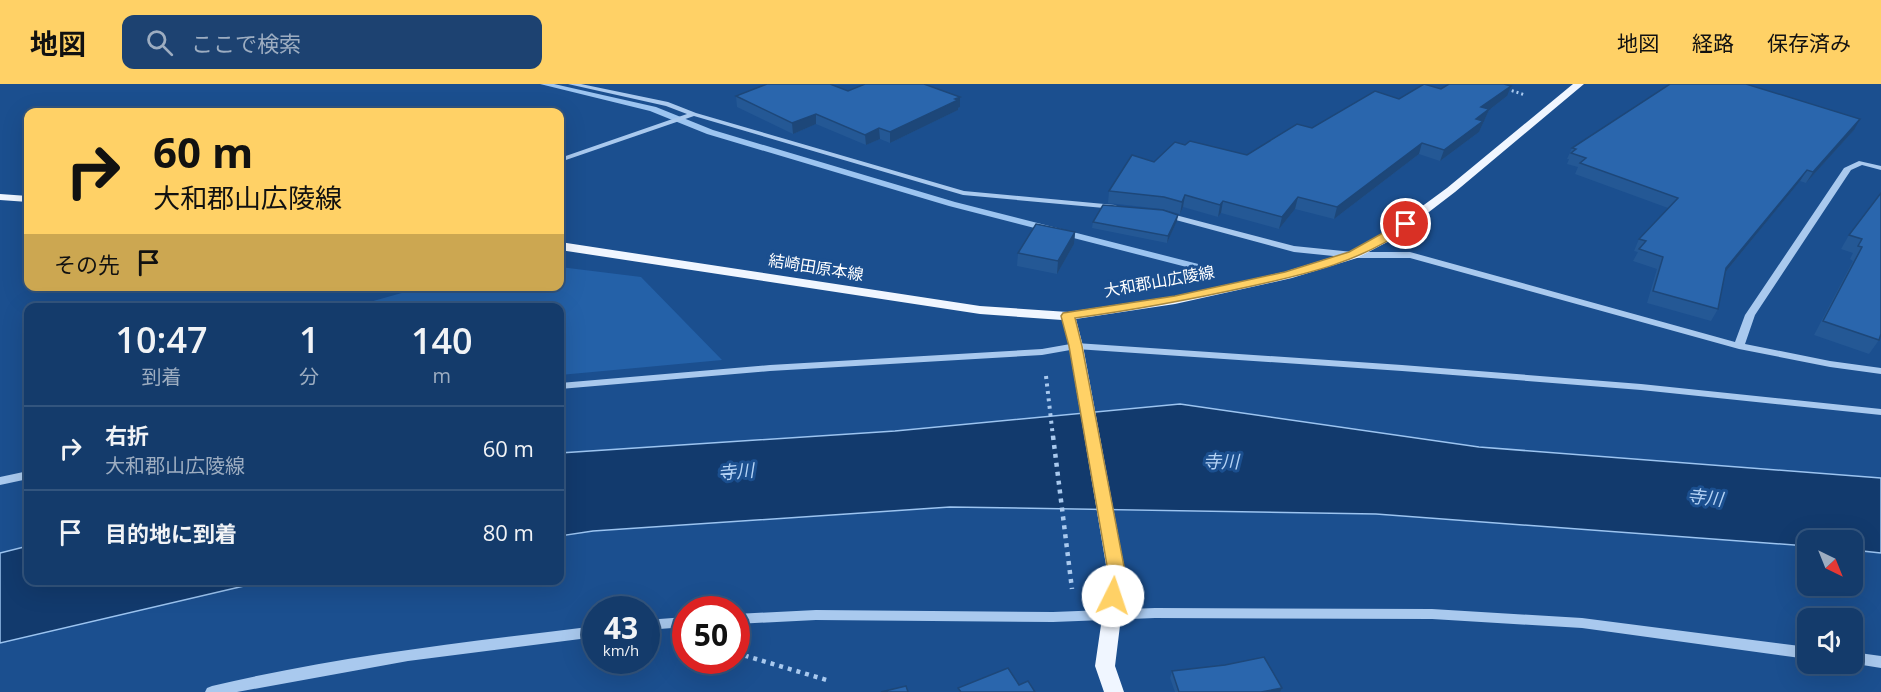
<!DOCTYPE html>
<html lang="ja">
<head>
<meta charset="utf-8">
<style>
	:root { --surface:#143b6b; --page:#1d4271; --text:#f1f3f6; --muted:#9dadc1; --line:#33557e; --accent:#ffd166 }
	body { margin:0; font-family:"Open Sans","Noto Sans JP",sans-serif; background:var(--page); color:var(--text); height:100vh; display:flex; flex-direction:column; font-size:22px; white-space:nowrap }
	* { box-sizing:border-box; margin:0 }
	p { font-size:20px; color:var(--muted) }
	.icon { flex:none; width:33px; height:33px; fill:none; stroke:currentColor; stroke-width:2; stroke-linecap:round; stroke-linejoin:round }
	.map { position:relative; flex:1; overflow:hidden }
	.sheet { position:absolute; left:24px; top:219px; width:540px; height:282px; display:flex; flex-direction:column; background:var(--surface); border-radius:12px; box-shadow:0 6px 24px #0002,0 0 0 2px var(--line) }
	.sheet>* { flex:none }
	.banner { position:absolute; left:24px; top:24px; width:540px; height:183px; border-radius:12px; box-shadow:0 6px 24px #0002,0 0 0 2px var(--line); background:#ffd166; color:#111; overflow:hidden }
	.needle { width:39px; rotate:137deg }
	.tools { position:absolute; left:1797px; top:446px; display:grid; gap:12px }
	.tools a { display:grid; place-items:center; width:66px; height:66px; border-radius:12px; background:var(--surface); box-shadow:0 6px 24px #0002,0 0 0 2px var(--line); font-size:30px }
	.speed { position:absolute; left:582px; top:512px; display:flex; gap:12px; font-size:30px; font-weight:700; text-align:center }
	.speed>* { display:grid; place-content:center; width:78px; height:78px; border-radius:50%; background:var(--surface); box-shadow:0 6px 24px #0002,0 0 0 2px var(--line); line-height:1 }
	.speed small { font-size:15px; font-weight:400 }
	.speed .limit { border:9px solid #d22; background:#fff; color:#111 }
	.pin { position:absolute; display:grid; place-items:center; width:51px; height:51px; color:#fff; margin:-26px; border:3px solid #fff; border-radius:50%; box-shadow:0 2px 6px #0007 }
	.me { position:absolute; width:66px; margin:-33px; rotate:4deg; stroke-linejoin:round; filter:drop-shadow(0 0 4px #0008) }
	.turn { display:flex; align-items:center; gap:21px; height:126px; padding:0 30px; font-size:27px }
	.turn .icon { width:78px; height:78px; stroke-width:2.5 }
	.turn b { display:block; font-size:42px; line-height:51px }
	.then { display:flex; align-items:center; height:57px; padding:0 30px; background:#0003; gap:12px; font-size:22px }
	.eta { display:flex; justify-content:space-evenly; align-items:center; height:102px; text-align:center }
	.eta b { font-size:36px; font-weight:600; line-height:42px }
	ul { padding:0; list-style:none }
	li { display:flex; align-items:center; gap:18px; height:84px; padding:0 30px; border-top:2px solid var(--line) }
	li div { flex:1 }
	li b { display:block; font-size:22px }
	li em { font-style:normal }
	header { display:flex; align-items:center; gap:36px; box-sizing:border-box; height:84px; padding:0 30px; background:var(--accent); color:#111 }
	header strong { font-size:28px }
	nav { display:flex; gap:33px; margin-inline-start:auto; font-size:21px }
	.search { width:420px; height:54px; background:var(--page); display:flex; align-items:center; gap:15px; box-sizing:border-box; padding:0 21px; border-radius:12px; color:var(--muted); font-size:22px }
	.map>svg:first-child { display:block }
</style>
</head>
<body>
<header>
<strong>地図</strong>
<div class="search"><svg class="icon" aria-label="search" viewBox="0 0 24 24"><circle cx="10" cy="10" r="6"/><path d="M15 15l6 6"/></svg>ここで検索</div>
<nav><a>地図</a><a>経路</a><a>保存済み</a></nav>
</header>
<div class="map">
<svg width="1881" height="608" viewBox="0 0 1881 608">
	<rect width="100%" height="100%" fill="#1b4f8f"/>
	<path fill="#2461a8" d="M560 183 641 193 722 276 560 291V224L352 223 423 203 560 202Z"/>
	<g fill="#123a6d" stroke="#9cc4f0" stroke-width="1.5">
		<path d="M1180 320 1479 363 1881 394V469L1853 466 1852 456H1808L1807 462 1376 430 950 423 593 447 560 452V369L895 347Z"/>
		<path d="M28 462V496L276 497 244 502 0 559V469Z"/>
	</g>
	<g fill="none" stroke-linecap="round" stroke-linejoin="round">
		<path fill="#9cc4f0" fill-rule="evenodd" d="M540 0H554L656 23 713 46 955 118 1210 183 1211 185 1206 188 949 122 707 50 650 27Z"/>
		<path stroke="#a9c9ee" stroke-width="3" stroke-dasharray="2 3" stroke-linecap="butt" d="M1507 5 1525 11"/>
		<path stroke="#a9c9ee" stroke-width="4" stroke-dasharray="3 4.5" stroke-linecap="butt" d="M1046 292 1053 353"/>
		<g stroke="#a9c9ee" stroke-width="4.5" stroke-dasharray="4 5" stroke-linecap="butt">
			<path d="M1053 352 1072 505"/>
			<path d="M736 569 830 597"/>
		</g>
		<g fill="#a9c9ee" fill-rule="evenodd">
			<path d="M568 0H581L668 18 696 29 964 107 1115 121 1119 123 1115 125 963 111 694 32 560 78V74L687 30 666 22Z"/>
			<path d="M1859 77 1881 82V86L1862 81 1851 86 1755 231 1745 260 1830 277 1881 284V290L1830 283 1739 265 1410 174H1353L1294 168 1161 132 1160 130 1164 128 1294 162 1353 168H1410L1735 258 1745 231 1844 84Z"/>
			<path d="M1076 259 1402 281 1641 300 1881 325V331L1641 306 1402 287 1076 265 1042 271 770 287 560 305V299L770 281 1042 265Z"/>
			<path d="M28 387V395L0 401V393Z"/>
			<path d="M1155 524 1432 525 1582 534 1808 563V575L1582 544 1432 535 1155 534 1053 538 816 536 736 540V530L816 526 1053 528Z"/>
			<path d="M686 533V543L646 546V536Z"/>
			<path d="M596 542V553L408 577 237 608H205L207 604 212 602C338 572 467 558 596 542Z"/>
			<path d="M1852 568 1881 572V584L1850 579H1852Z"/>
		</g>
		<g fill="#f0f6ff" fill-rule="evenodd">
			<path d="M1573 0H1584L1455 108 1395 154 1357 174 1292 194 1175 220 1076 235 1083 262 1126 493 1115 582 1124 608H1104L1095 582 1108 493 1069 262 1062 236 980 230 560 166V158L980 222 1068 228 1175 212 1284 188 1349 168 1387 148 1447 104Z"/>
			<path d="M0 110 28 112V118L0 116Z"/>
		</g>
	</g>
	<g fill="#245895">
		<path d="M1441 5 1507 12 1489 26 1479 48 1440 77 1419 70 1334 135 1295 125 1279 145 1221 129 1218 133 1183 123 1180 130 1162 125 1108 119 1109 107 1154 78 1185 61 1247 71 1312 44 1399 15Z"/>
		<path d="M848 7 960 13V23L958 24V26L890 59 880 55 866 61 816 40 793 50 737 23 736 12Z"/>
		<path d="M1854 46 1806 99 1800 97 1725 189 1718 225 1711 237 1647 219 1657 185 1633 177 1638 168 1634 167 1639 155 1668 124 1575 90 1578 83 1567 80 1569 75H1567L1572 64Z"/>
		<path d="M1881 109 1879 256 1869 270 1814 251 1853 177 1850 175 1853 169 1841 165 1849 151Z"/>
		<path d="M1177 137 1167 159 1092 144 1093 138Z"/>
		<path d="M1075 148 1074 160 1057 190 1017 182 1018 169Z"/>
		<path d="M1172 587 1280 608H1175L1170 594Z"/>
	</g>
	<g fill="#1d4779">
		<path d="M1511 2 1507 12 1489 26 1479 48 1440 77 1444 66 1481 23Z"/>
		<path d="M960 13V23L958 24V26L890 59V48Z"/>
		<path d="M816 30V40L793 50 792 39Z"/>
		<path d="M1860 35 1854 46 1806 99 1813 88Z"/>
		<path d="M879 44 880 55 866 61 865 51Z"/>
		<path d="M1422 59 1419 70 1334 135 1337 123Z"/>
		<path d="M1807 86 1800 97 1719 196 1726 184Z"/>
		<path d="M1185 111 1183 123 1180 130 1182 118Z"/>
		<path d="M1298 113 1295 125 1279 145 1282 133Z"/>
		<path d="M1223 117 1221 129 1218 133 1220 121Z"/>
		<path d="M1178 131 1177 137 1167 159 1168 152Z"/>
		<path d="M1075 148 1074 160 1057 190 1058 177Z"/>
		<path d="M1282 604 1280 608H1261Z"/>
	</g>
	<g fill="#2a66ad" stroke="#1d4779" stroke-width="1.5">
		<path d="M767 0H830L848 7 865 0H924L960 13 955 15 958 16 890 48 879 44 865 51 816 30 792 39 736 12Z"/>
		<path d="M1424 0 1441 5 1449 0H1504L1511 2 1481 23 1489 25 1476 35 1483 37 1444 66 1422 59 1337 123 1298 113 1282 133 1223 117 1220 121 1185 111 1182 118 1164 113 1109 107 1132 71 1154 78 1175 58 1185 61 1190 57 1247 71 1297 40 1312 44 1375 7 1399 15Z"/>
		<path d="M1670 0H1746L1860 35 1813 88 1807 86 1726 184 1718 225 1653 207 1663 173 1639 165 1646 157 1639 155 1678 114 1580 79 1586 74 1571 69 1576 65 1572 64Z"/>
		<path d="M1881 109V250L1879 256 1823 237 1862 163 1858 162 1862 155 1849 151Z"/>
		<path d="M1103 121 1163 126 1178 131 1168 152 1093 138Z"/>
		<path d="M1036 140 1075 148 1058 177 1018 169Z"/>
		<path d="M1264 573 1282 604 1261 608H1179L1172 587 1225 581Z"/>
		<path d="M1008 584 1019 601 1028 597 1035 608H961L958 604Z"/>
		<path d="M906 602 908 608H881Z"/>
	</g>
	<path fill="#ffd166" stroke="#a68842" stroke-width="1.5" d="M1406 136 1410 137V142C1364 177 1307 190 1252 202 1193 215 1134 226 1075 234L1082 262 1126 493 1119 517 1113 519 1107 517 1105 512 1109 493 1069 262 1061 232 1063 229 1175 212 1285 188 1349 168Z"/>
	<g text-anchor="middle" stroke-width="6" stroke-linejoin="round" paint-order="stroke">
		<g font-size="16" fill="#fff" stroke="#1b4f8f">
			<text transform="translate(816 183) rotate(9)" y="6">結崎田原本線</text>
			<text transform="translate(1159 197) rotate(-10)" y="6">大和郡山広陵線</text>
		</g>
		<g font-size="18" font-style="italic" fill="#b5d3f5" stroke="#1b4f8f">
			<text x="1221" y="384">寺川</text>
			<text transform="translate(736 388) rotate(-5)" y="6">寺川</text>
			<text transform="translate(1705 414) rotate(6)" y="6">寺川</text>
		</g>
	</g>
</svg>
<div class="tools">
<a><svg class="needle" viewBox="-14 -14 28 28"><path d="M0-13l5 13h-10z" fill="#e53935"/><path d="M0 13l5-13h-10z" fill="#9dadc1"/></svg></a>
<a><svg class="icon" aria-label="sound" viewBox="0 0 24 24"><path d="M4 9h4l5-4v14l-5-4H4zM17 9q2 3 0 6"/></svg></a>
</div>
<div class="speed"><div>43<small>km/h</small></div><div class="limit">50</div></div>
<div class="pin" style="left:1406px;top:140px;background:#d93025"><svg class="icon" aria-label="arrive" viewBox="0 0 24 24"><path d="M6 21V4h12l-3 4 3 4H6"/></svg></div>
<svg class="me" style="left:1113px;top:512px" viewBox="-20 -20 40 40"><circle r="19" fill="#fff"/><path d="M0-13L10 11 0 6-10 11z" fill="#ffd166"/></svg>
<div class="banner">
<div class="turn"><svg class="icon" aria-label="right" viewBox="0 0 24 24"><path d="M7 20v-9h11M14 6l5 5-5 5"/></svg><div><b>60 m</b>大和郡山広陵線</div></div>
<div class="then">その先<svg class="icon" aria-label="arrive" viewBox="0 0 24 24"><path d="M6 21V4h12l-3 4 3 4H6"/></svg></div>
</div>
<section class="sheet">
<div class="eta">
<div><b>10:47</b><p>到着</p></div>
<div><b>1</b><p>分</p></div>
<div><b>140</b><p>m</p></div>
</div>
<ul>
<li><svg class="icon" aria-label="right" viewBox="0 0 24 24"><path d="M7 20v-9h11M14 6l5 5-5 5"/></svg><div><b>右折</b><p>大和郡山広陵線</p></div><em>60 m</em></li>
<li><svg class="icon" aria-label="arrive" viewBox="0 0 24 24"><path d="M6 21V4h12l-3 4 3 4H6"/></svg><div><b>目的地に到着</b></div><em>80 m</em></li>
</ul>
</section>
</div>
</body>
</html>
